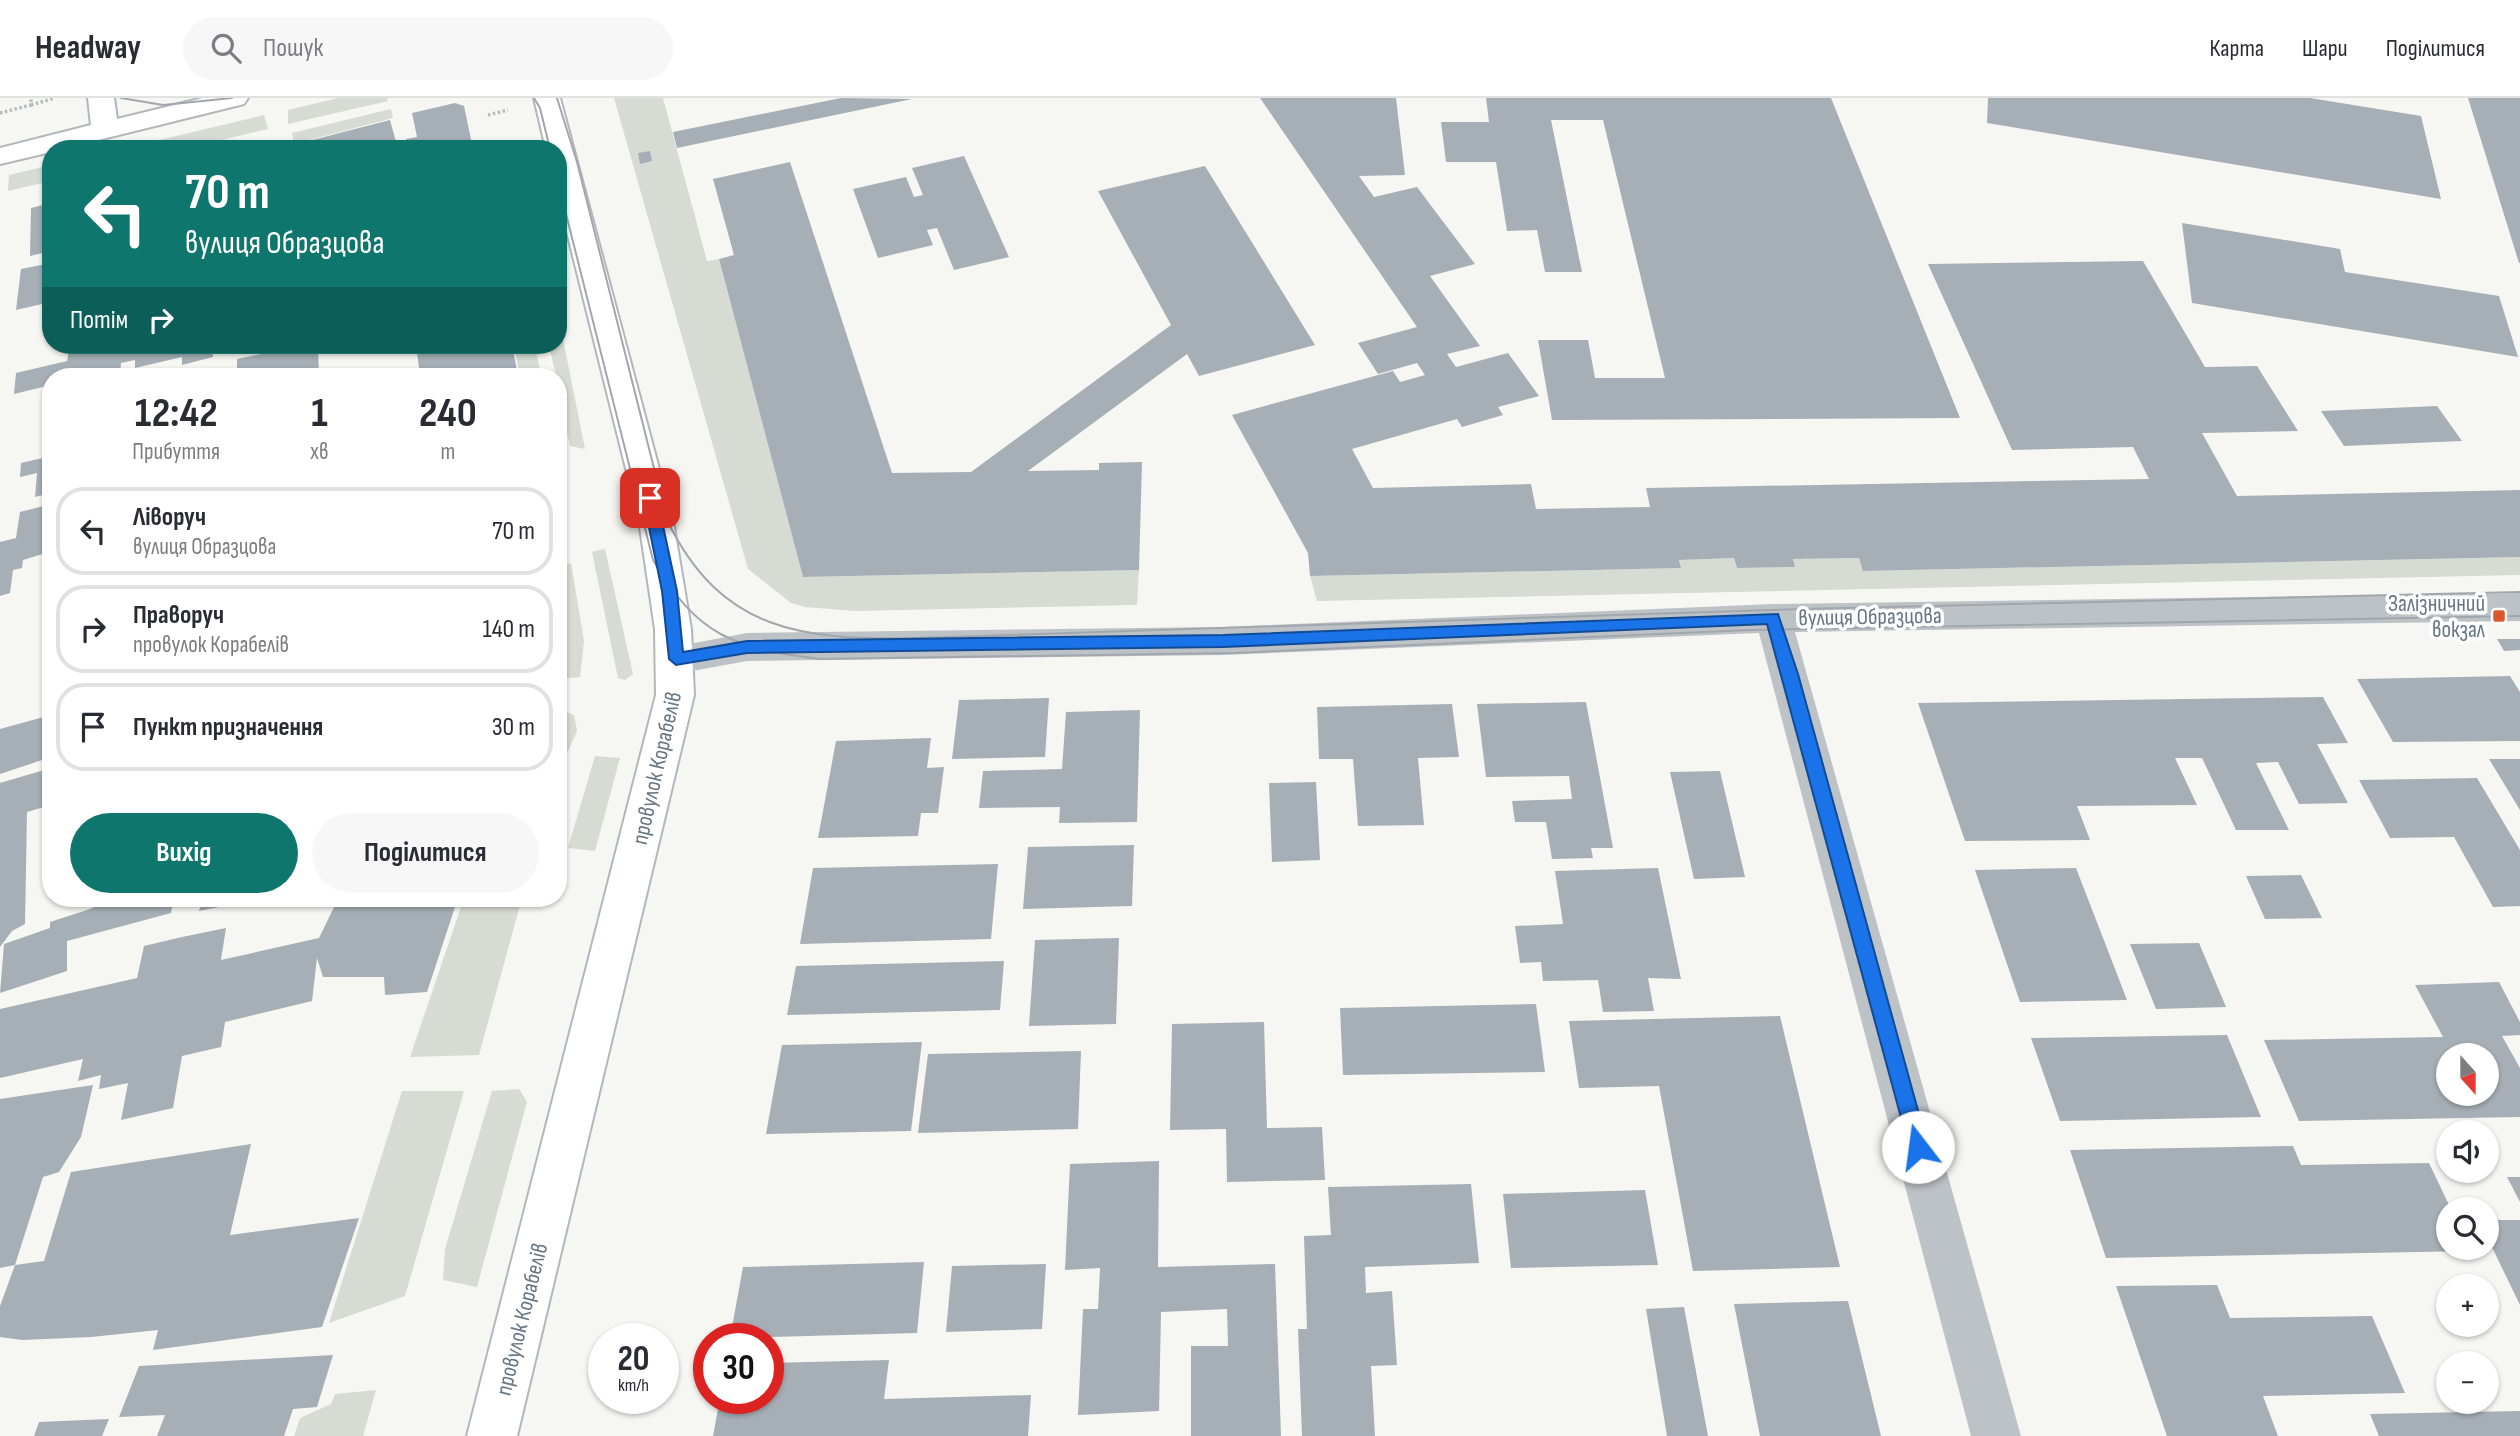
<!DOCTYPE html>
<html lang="uk">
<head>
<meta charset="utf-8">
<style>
	:root { --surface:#fff; --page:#f7f7f7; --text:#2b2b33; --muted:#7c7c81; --line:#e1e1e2; --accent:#0f766e }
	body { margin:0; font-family:"Sofia Sans Condensed",sans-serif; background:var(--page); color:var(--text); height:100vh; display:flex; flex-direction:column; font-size:26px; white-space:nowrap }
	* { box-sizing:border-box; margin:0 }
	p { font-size:23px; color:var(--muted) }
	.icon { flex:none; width:38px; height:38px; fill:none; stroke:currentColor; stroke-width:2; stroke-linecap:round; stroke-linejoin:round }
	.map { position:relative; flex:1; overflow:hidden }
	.drawer { position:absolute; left:42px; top:270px; width:525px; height:539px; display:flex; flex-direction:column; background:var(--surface); border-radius:28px; box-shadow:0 2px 5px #0004 }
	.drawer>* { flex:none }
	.guide { position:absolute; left:42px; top:42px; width:525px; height:214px; border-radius:28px; box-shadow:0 2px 5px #0004; background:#0f766e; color:#fff; overflow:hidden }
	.needle { width:46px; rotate:159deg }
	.fabs { position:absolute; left:2436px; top:945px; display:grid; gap:14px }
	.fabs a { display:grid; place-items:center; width:63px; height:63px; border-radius:50%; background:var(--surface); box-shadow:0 2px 5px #0004; font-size:35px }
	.speed { position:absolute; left:588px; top:1225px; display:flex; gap:14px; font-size:35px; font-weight:700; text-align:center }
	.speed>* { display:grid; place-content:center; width:91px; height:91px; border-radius:50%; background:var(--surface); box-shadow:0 2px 5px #0004; line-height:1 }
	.speed small { font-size:18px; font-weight:400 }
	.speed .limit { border:10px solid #d22; background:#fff; color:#111 }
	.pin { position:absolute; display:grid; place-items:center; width:60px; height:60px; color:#fff; margin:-30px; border-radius:14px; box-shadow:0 4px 10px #0006 }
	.me { position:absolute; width:77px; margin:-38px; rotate:345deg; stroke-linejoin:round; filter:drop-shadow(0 0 5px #0008) }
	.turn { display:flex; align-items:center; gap:24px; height:147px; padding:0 28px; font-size:32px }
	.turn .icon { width:91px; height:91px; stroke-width:2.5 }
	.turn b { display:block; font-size:49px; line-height:60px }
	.then { display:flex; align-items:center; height:66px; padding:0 28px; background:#0003; gap:14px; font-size:26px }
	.eta { display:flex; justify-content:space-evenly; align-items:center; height:119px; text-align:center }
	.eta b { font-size:42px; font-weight:700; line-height:49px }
	.primary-button { display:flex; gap:14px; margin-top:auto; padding:14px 28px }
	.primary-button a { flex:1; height:80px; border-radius:42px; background:var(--accent); color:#fff; font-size:28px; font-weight:700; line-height:80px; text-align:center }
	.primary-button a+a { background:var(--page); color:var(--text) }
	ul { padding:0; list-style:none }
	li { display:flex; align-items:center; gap:21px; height:88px; margin:0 14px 10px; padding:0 14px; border:4px solid var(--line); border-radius:28px }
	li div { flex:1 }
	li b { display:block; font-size:26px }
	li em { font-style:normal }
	header { display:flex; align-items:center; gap:42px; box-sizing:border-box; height:98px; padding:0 35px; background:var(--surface); border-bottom:2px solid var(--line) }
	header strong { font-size:33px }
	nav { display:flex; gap:38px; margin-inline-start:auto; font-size:24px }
	.search { width:490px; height:63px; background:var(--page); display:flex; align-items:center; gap:18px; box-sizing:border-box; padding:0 24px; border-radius:38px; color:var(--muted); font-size:26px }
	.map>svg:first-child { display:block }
</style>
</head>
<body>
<header>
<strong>Headway</strong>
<div class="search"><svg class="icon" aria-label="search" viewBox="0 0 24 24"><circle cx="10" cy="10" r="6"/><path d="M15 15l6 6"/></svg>Пошук</div>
<nav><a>Карта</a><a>Шари</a><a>Поділитися</a></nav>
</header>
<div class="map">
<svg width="2520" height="1338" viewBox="0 0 2520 1338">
	<rect width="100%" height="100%" fill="#f6f7f3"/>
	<g fill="#d6dbd3">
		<path d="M338 0H387L388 3 288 26V12Z"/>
		<path d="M614 0H663L707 163 719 161 803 479 1139 472 1137 507 855 513 805 509 791 505 748 471Z"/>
		<path d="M391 11 393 20 294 46 292 35Z"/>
		<path d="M264 17 268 31 184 51H152L151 44Z"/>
		<path d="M51 67V83L8 93 9 77Z"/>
		<path d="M558 216 585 351 570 348 558 292V278H556L549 247H558Z"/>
		<path d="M514 247H535L541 278H520Z"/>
		<path d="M605 451 633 576 625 582 618 580 592 454Z"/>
		<path d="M2520 459V477L1317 503 1310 478 1681 470 1679 462 1734 460 1737 470 1795 469 1793 461 1859 460 1864 473Z"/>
		<path d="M571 465 584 543 580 579 558 581V468Z"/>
		<path d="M558 610 574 617 577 633 558 676Z"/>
		<path d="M595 658 620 660 595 753 568 750Z"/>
		<path d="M464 800H522L479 957 410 959Z"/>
		<path d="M519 991 527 1004 477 1189 443 1182 445 1151 492 993Z"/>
		<path d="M402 993H464L405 1198 329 1225Z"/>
		<path d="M376 1292 363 1338H294L300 1320 331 1306 335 1296Z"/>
	</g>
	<g fill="#a6afb5" fill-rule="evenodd">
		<path d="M841 0 912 1 677 50 673 34Z"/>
		<path d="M1260 0H1396L1405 77 1359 78 1374 99 1417 89 1475 166 1430 178 1480 248 1447 256 1456 269 1508 255 1539 298 1498 309 1503 317 1462 329 1457 321 1352 351 1373 390 1531 386 1536 411 1650 409 1646 390 2149 381 2133 349 2012 352 1928 166 2143 163 2205 269 2257 268 2298 333 2202 335 2237 398 2520 392V459L1863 473 1859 460 1793 461 1795 469 1737 470 1734 460 1679 462 1681 470 1310 478 1308 455 1232 317 1393 273 1400 284 1425 277 1417 265 1378 276 1358 245 1417 229Z"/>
		<path d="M1486 0H1831L1960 320 1552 322 1538 242H1588L1595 280H1665L1603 22H1551L1582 174H1545L1537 132 1507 133 1496 64H1446L1441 24H1489Z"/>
		<path d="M1988 0H2310L2421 18 2441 101 1987 25Z"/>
		<path d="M2468 0H2520V165H2519Z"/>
		<path d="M455 5 464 8 473 51H408L406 41 417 39 412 15Z"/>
		<path d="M390 22 398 51H294L293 47Z"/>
		<path d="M650 53 652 63 640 66 638 55Z"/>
		<path d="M964 58 1009 159 954 172 937 130 927 132 933 147 878 160 853 91 906 79 914 99 923 97 912 70Z"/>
		<path d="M790 64 892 375 971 374 1171 227 1098 93 1205 68 1315 247 1199 278 1187 256 1028 373 1099 372V365L1142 364 1139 472 803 479 719 161 734 157 713 81Z"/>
		<path d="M51 105V153L30 158 31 110Z"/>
		<path d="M2182 125 2340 151 2345 174 2499 198 2518 259 2192 205Z"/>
		<path d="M46 166 42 206 16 212 21 171Z"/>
		<path d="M74 247H213V259L182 267V259L135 270V262L121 265 120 278H51V287L14 296 16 275 67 263 70 248Z"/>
		<path d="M304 247H318L319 277 291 278V273L271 278H237V261Z"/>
		<path d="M416 247H512L518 278H420Z"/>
		<path d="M51 294V317L43 319 46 295Z"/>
		<path d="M2437 308 2462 343 2344 348 2321 313Z"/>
		<path d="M51 358V395L35 399 37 375 20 379 21 365Z"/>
		<path d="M51 406 49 454 23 462 22 470 13 472 10 495 0 498V444L16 440 20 414Z"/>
		<path d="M2497 541H2520V552L2504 553Z"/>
		<path d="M2510 578 2520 594V643L2393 644 2357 581Z"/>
		<path d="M2323 599 2348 645 2317 646 2348 705 2299 706 2278 664 2256 665 2289 732H2236L2202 660H2175L2197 707 2077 708 2090 742 1965 743 1918 605Z"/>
		<path d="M1049 600 1045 659 952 661 959 602Z"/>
		<path d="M1586 604 1613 750H1591L1593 760 1552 761 1546 724H1515L1512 703 1572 701 1569 678 1486 679 1477 606Z"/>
		<path d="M1452 606 1459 659 1418 660 1424 727 1358 728 1353 661H1319L1317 609Z"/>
		<path d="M1140 612 1137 724 1059 725 1060 709 979 710 983 673 1062 671 1066 614Z"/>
		<path d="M51 617V659L0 676V631Z"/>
		<path d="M931 640 927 670 944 669 938 715H921L918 738 818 740 836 643Z"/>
		<path d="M2489 661H2520V712Z"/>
		<path d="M51 670V707L27 714 25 826 12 833 0 849V685Z"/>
		<path d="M1720 673 1745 779 1694 781 1670 674Z"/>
		<path d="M2477 680 2520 752V808L2493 809 2454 739 2390 740 2359 682Z"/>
		<path d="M1316 684 1320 762 1272 764 1269 685Z"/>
		<path d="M1134 747 1132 808 1023 811 1028 749Z"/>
		<path d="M998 766 991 841 800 846 813 770Z"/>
		<path d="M1658 770 1681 881 1648 880 1654 913 1603 914 1598 882 1543 883 1541 864 1520 865 1515 828 1563 826 1555 773Z"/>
		<path d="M2076 770 2127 902 2020 904 1975 772Z"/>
		<path d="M2301 777 2322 820 2265 821 2246 778Z"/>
		<path d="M94 800H174L171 815 67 843V873L0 895 4 846 50 830V824L93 810Z"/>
		<path d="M203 800H240L239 805 199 813Z"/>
		<path d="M343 800H458L427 894 385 897 384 879H323L317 860 312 903 225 924 221 949 182 958 173 1010 121 1022 128 985 99 991 101 977 78 983 83 961 0 980V911L137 880 144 848 182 839 226 830 221 862 319 840 338 801Z"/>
		<path d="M1119 840 1116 926 1029 928 1035 842Z"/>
		<path d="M2199 845 2226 909 2156 911 2130 846Z"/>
		<path d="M1004 863 1000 912 787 917 796 868Z"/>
		<path d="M2499 884 2520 924V937L2502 938 2520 970V1019L2299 1023 2264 942 2443 939 2415 887ZM2448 957H2487V996H2448Z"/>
		<path d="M1536 906 1545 974 1343 977 1340 910Z"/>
		<path d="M1780 918 1840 1169 1693 1173 1659 988 1579 990 1569 923Z"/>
		<path d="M1264 924 1267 1030 1322 1029 1325 1082 1227 1084 1226 1031 1170 1032 1172 926Z"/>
		<path d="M2227 937 2261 1019 2060 1023 2031 940Z"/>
		<path d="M922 944 911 1033 766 1036 782 947Z"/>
		<path d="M1081 953 1078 1031 918 1035 928 956Z"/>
		<path d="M93 987 81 1039 59 1074 43 1079 15 1167 0 1170V1001Z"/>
		<path d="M251 1046 230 1137 359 1120 322 1229 153 1252 158 1232 91 1239 22 1242 0 1239V1208L15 1167 44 1163 71 1074Z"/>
		<path d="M2293 1048 2301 1067 2429 1065 2451 1111H2448V1150H2470L2471 1153 2106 1160 2070 1052Z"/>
		<path d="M1159 1063 1158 1169 1275 1166 1281 1338H1191V1248H1228L1227 1211 1161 1214 1159 1313 1078 1317 1083 1211H1098L1100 1170 1065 1172 1070 1066Z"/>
		<path d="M2507 1079H2520V1104Z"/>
		<path d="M1471 1086 1479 1165 1365 1169 1366 1195 1392 1193 1397 1267 1371 1268 1375 1338H1302L1298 1231H1307L1304 1138 1331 1137 1328 1089Z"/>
		<path d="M1645 1092 1658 1167 1511 1170 1503 1096Z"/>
		<path d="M2487 1122H2520V1207L2487 1139Z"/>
		<path d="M924 1164 917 1235 730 1240 743 1169Z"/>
		<path d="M1046 1166 1042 1231 946 1234 952 1168Z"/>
		<path d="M2217 1187 2230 1220 2372 1218 2405 1295 2263 1298 2278 1338H2167L2116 1188Z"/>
		<path d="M1848 1203 1881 1338H1760L1734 1206Z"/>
		<path d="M1684 1209 1708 1338H1667L1646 1211Z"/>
		<path d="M333 1257 317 1309 293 1311 284 1338H157L165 1317 119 1319 139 1268Z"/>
		<path d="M889 1262 884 1301 1031 1297 1028 1338H713L720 1300H768V1265Z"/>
		<path d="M2520 1313V1338H2379L2370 1316Z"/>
		<path d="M109 1321 102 1338H34L39 1324Z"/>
	</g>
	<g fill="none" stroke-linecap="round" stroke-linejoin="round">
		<g stroke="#b2b7bc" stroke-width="4">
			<g id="secondary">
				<path d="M88 0H114L117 21 203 0H248L244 6 62 51H51V54L0 66V50L91 27Z"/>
				<path d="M534 0H560L673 423 691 531 694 597 517 1338H467L656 597 655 531 639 423 558 98V51H546Z"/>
			</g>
		</g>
		<g stroke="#b8bbbe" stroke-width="3.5" stroke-dasharray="2.5 2.5" stroke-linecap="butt">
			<path d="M31 7 55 0"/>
			<path d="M0 15 31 7V0"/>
			<path d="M488 17 508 12"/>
		</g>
		<path fill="#bdc2c6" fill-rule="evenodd" d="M2520 495V523L1795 534 2021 1338H1971L1759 535 1223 557 747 563 676 576 663 571 658 561 663 551 747 535 1223 529 1773 506Z"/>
		<use href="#secondary" fill="#fff" fill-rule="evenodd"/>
		<g stroke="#a1a7ad" stroke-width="2">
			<path d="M121 0 163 7 232 0"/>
			<path d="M534 0 540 10 550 51"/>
			<path d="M557 0 577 64 667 422C721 534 802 542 915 540L1803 511 2520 494"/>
			<path d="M558 84 653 462C698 539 734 550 820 561L1233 555 1749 532 2520 518"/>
		</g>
	</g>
	<path fill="#1a73e8" stroke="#114b97" stroke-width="2" d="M650 395 657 400 677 493 683 554 747 543 1223 537 1778 516 1798 576 1928 1049 1925 1055 1918 1058 1912 1055 1909 1049 1767 526 1223 549 747 555 676 567 669 561 662 493 643 400Z"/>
	<rect fill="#de562c" stroke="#fff" stroke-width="2.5" x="2492" y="511" width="14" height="14" rx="3.5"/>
	<g text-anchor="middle" stroke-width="7" stroke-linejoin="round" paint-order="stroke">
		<g font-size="23" fill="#667684" stroke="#fff" text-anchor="end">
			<text x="2485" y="513">Залізничний<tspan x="2485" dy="26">вокзал</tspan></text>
		</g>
		<g font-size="23" fill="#667684" stroke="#fff">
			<text transform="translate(1870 518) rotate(-1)" y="8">вулиця Образцова</text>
			<text transform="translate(656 670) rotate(-77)" y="8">провулок Корабелів</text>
			<text transform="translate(521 1221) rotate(-76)" y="8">провулок Корабелів</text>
		</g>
	</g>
</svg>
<div class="fabs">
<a><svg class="needle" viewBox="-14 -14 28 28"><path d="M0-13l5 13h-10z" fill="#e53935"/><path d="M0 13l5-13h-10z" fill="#7c7c81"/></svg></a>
<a><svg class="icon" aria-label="sound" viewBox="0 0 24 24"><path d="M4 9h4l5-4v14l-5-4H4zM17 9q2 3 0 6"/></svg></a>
<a><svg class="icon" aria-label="search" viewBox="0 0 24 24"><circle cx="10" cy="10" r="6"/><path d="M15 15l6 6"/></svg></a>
<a>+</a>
<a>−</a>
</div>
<div class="speed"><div>20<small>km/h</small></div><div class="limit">30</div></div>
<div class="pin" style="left:650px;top:400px;background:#d93025"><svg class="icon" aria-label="arrive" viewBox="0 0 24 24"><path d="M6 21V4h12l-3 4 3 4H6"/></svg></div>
<svg class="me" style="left:1918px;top:1049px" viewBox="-20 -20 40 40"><circle r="19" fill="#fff"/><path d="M0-13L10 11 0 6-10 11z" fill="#1a73e8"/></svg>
<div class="guide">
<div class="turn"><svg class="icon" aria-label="left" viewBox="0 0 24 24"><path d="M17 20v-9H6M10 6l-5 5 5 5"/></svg><div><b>70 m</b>вулиця Образцова</div></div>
<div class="then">Потім<svg class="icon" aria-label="right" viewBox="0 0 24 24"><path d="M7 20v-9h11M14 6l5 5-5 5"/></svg></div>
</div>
<section class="drawer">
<div class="eta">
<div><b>12:42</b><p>Прибуття</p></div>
<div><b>1</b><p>хв</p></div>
<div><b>240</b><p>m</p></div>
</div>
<ul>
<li><svg class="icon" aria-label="left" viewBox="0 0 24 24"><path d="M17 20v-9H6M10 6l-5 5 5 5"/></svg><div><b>Ліворуч</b><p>вулиця Образцова</p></div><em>70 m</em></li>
<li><svg class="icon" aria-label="right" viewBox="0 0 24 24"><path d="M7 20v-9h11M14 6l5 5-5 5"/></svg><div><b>Праворуч</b><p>провулок Корабелів</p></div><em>140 m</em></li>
<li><svg class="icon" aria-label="arrive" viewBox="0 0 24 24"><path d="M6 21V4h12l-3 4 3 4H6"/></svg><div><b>Пункт призначення</b></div><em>30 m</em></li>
</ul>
<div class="primary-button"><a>Вихід</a><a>Поділитися</a></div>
</section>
</div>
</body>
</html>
